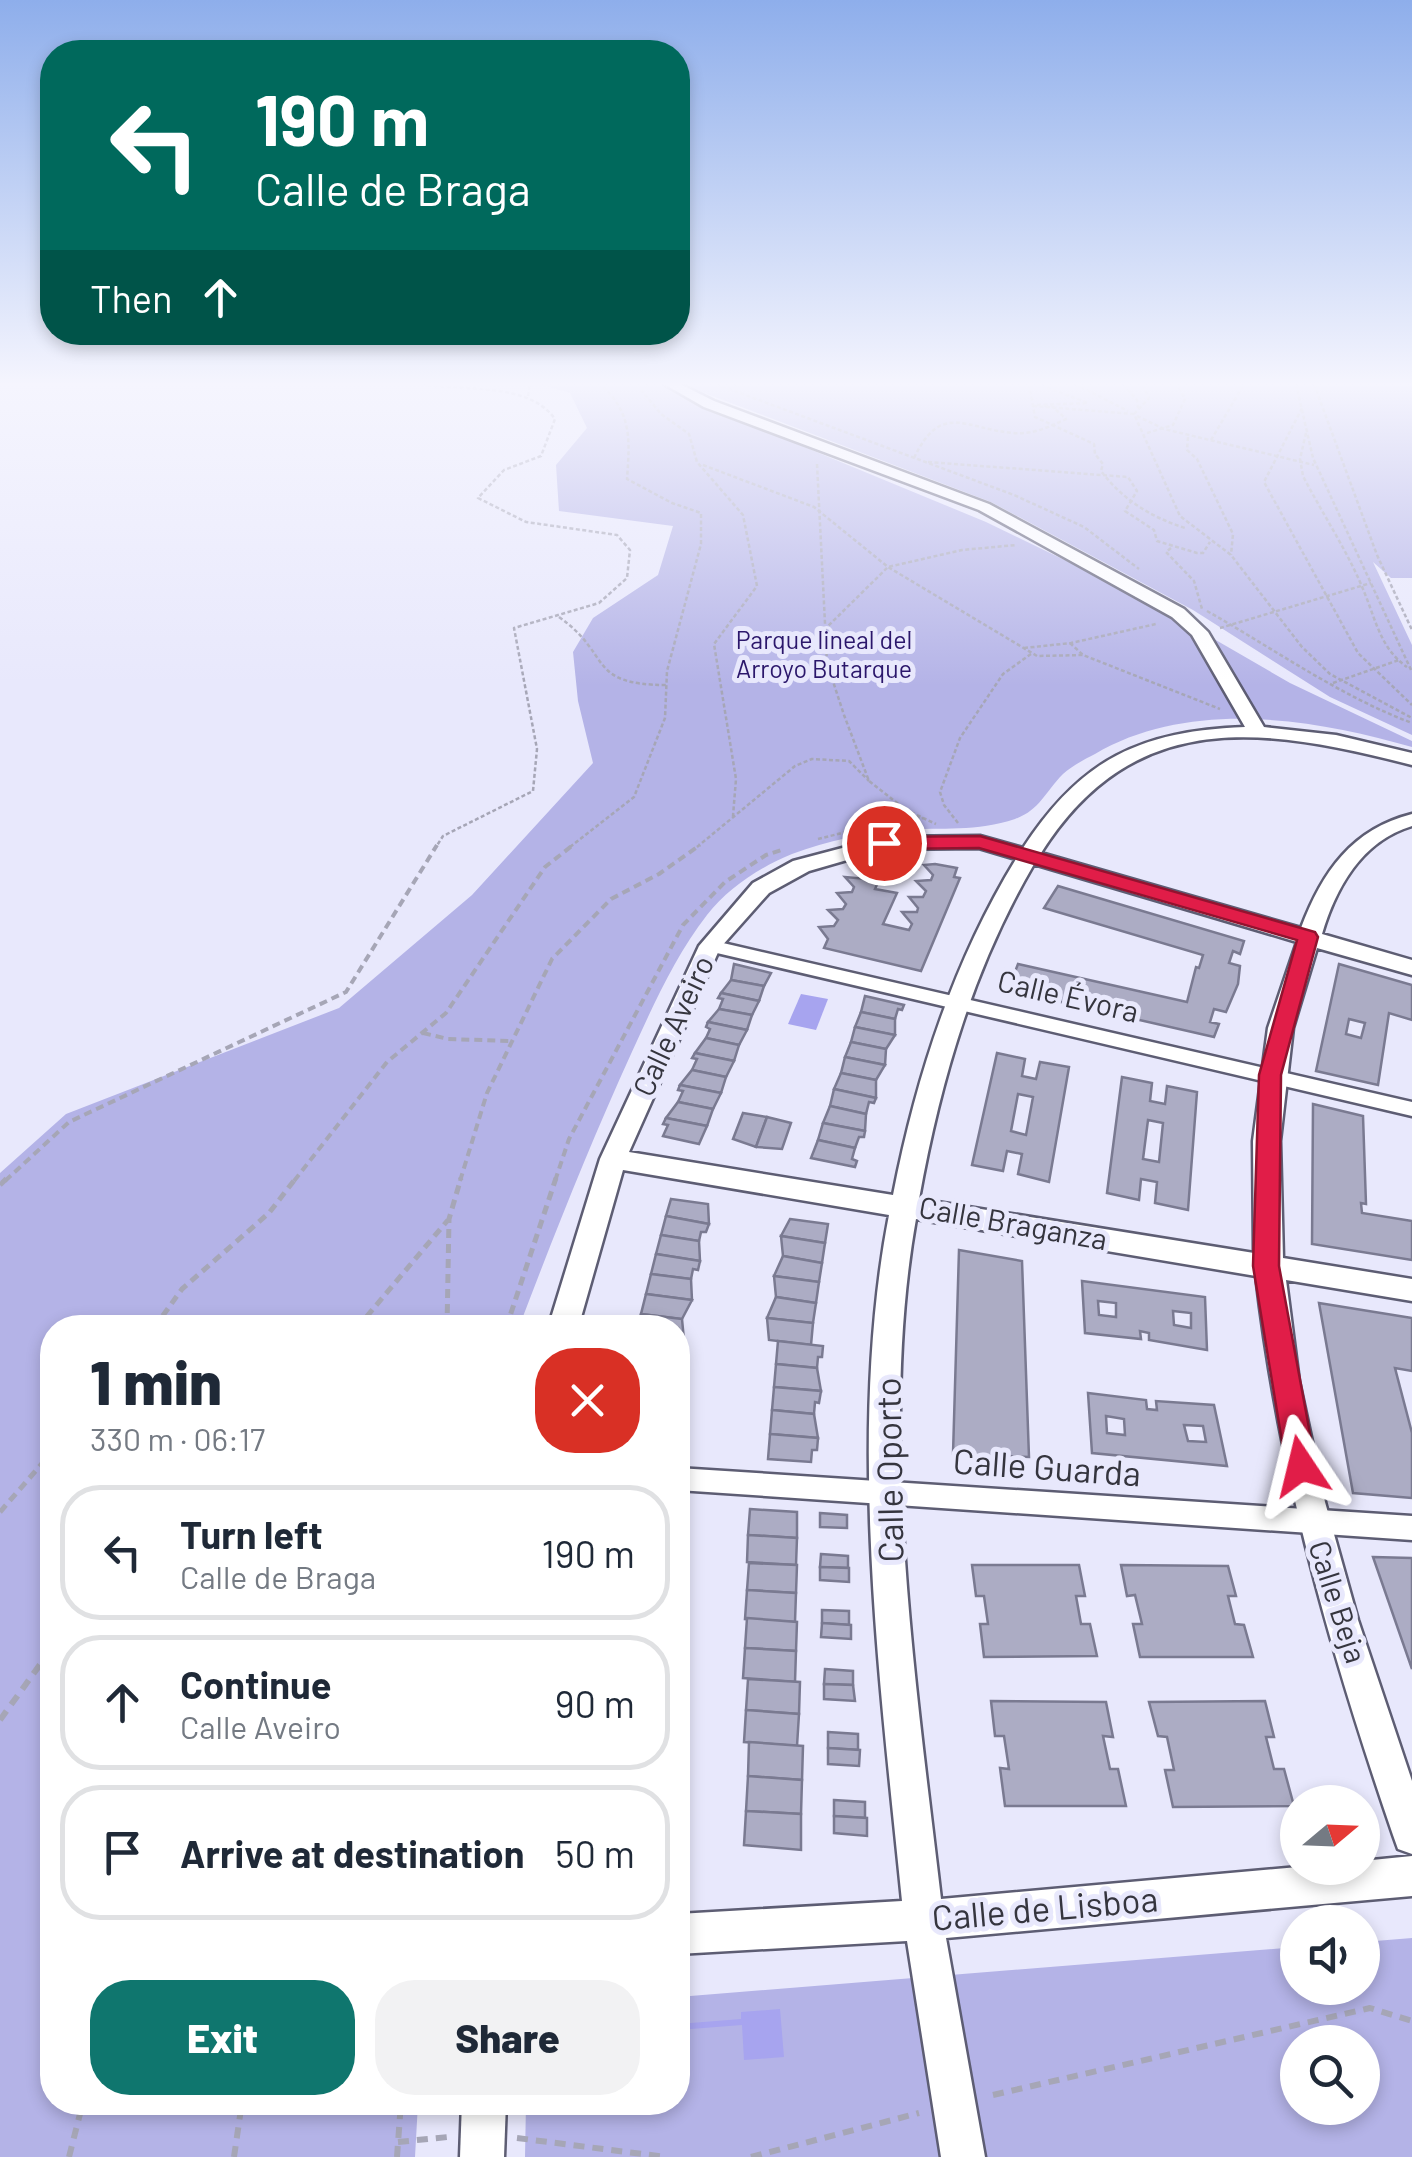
<!DOCTYPE html>
<html lang="en">
<head>
<meta charset="utf-8">
<style>
	:root { --surface:#fff; --page:#f2f2f3; --text:#1f2937; --muted:#747a83; --line:#e0e1e3; --accent:#0f766e }
	body { margin:0; font-family:Barlow,sans-serif; background:var(--page); color:var(--text); height:100vh; display:flex; flex-direction:column; font-size:38px; white-space:nowrap }
	* { box-sizing:border-box; margin:0 }
	p { font-size:32px; color:var(--muted) }
	.icon { flex:none; width:55px; height:55px; fill:none; stroke:currentColor; stroke-width:2; stroke-linecap:round; stroke-linejoin:round }
	.map { position:relative; flex:1; overflow:hidden }
	.drawer { position:absolute; left:40px; top:1315px; width:650px; height:800px; display:flex; flex-direction:column; background:var(--surface); border-radius:40px; box-shadow:0 5px 15px #0003 }
	.drawer>* { flex:none }
	.hud { position:absolute; left:40px; top:40px; width:650px; height:305px; border-radius:40px; box-shadow:0 5px 15px #0003; background:#00695c; color:#fff; overflow:hidden }
	.needle { width:65px; rotate:71deg }
	.fabs { position:absolute; left:1280px; top:1785px; display:grid; gap:20px }
	.fabs a { display:grid; place-items:center; width:100px; height:100px; border-radius:50%; background:var(--surface); box-shadow:0 5px 15px #0003; font-size:50px }
	.pin { position:absolute; display:grid; place-items:center; width:85px; height:85px; color:#fff; margin:-42px; border:5px solid #fff; border-radius:50%; box-shadow:0 2px 10px #0007 }
	.me { position:absolute; width:110px; margin:-55px; rotate:350deg; stroke-linejoin:round; filter:drop-shadow(0 0 8px #0008) }
	.turn { display:flex; align-items:center; gap:35px; height:210px; padding:0 50px; font-size:45px }
	.turn .icon { width:130px; height:130px; stroke-width:2.5 }
	.turn b { display:block; font-size:70px; line-height:85px }
	.then { display:flex; align-items:center; height:95px; padding:0 50px; background:#0003; gap:20px; font-size:38px }
	.round { display:grid; place-items:center; flex:none; width:105px; height:105px; border-radius:40px; background:var(--page) }
	.head { display:flex; align-items:center; justify-content:space-between; height:170px; padding:0 50px }
	h1 { font-size:60px; font-weight:800; line-height:75px }
	.button { display:flex; gap:20px; margin-top:auto; padding:20px 50px }
	.button a { flex:1; height:115px; border-radius:40px; background:var(--accent); color:#fff; font-size:40px; font-weight:800; line-height:115px; text-align:center }
	.button a+a { background:var(--page); color:var(--text) }
	ul { padding:0; list-style:none }
	li { display:flex; align-items:center; gap:30px; height:135px; margin:0 20px 15px; padding:0 30px; border:5px solid var(--line); border-radius:40px }
	li div { flex:1 }
	li b { display:block; font-size:38px }
	li em { font-style:normal }
	.map>svg:first-child { display:block }
</style>
</head>
<body>
<div class="map">
<svg width="1412" height="2157" viewBox="0 0 1412 2157">
	<rect width="100%" height="100%" fill="#e8e8fc"/>
	<g fill="#b4b3e7" fill-rule="evenodd">
		<path d="M539 384H661L676 394 986 522 1143 598 1290 683 1412 741V747C1313 718 1189 699 1095 754 1085 759 1072 766 1063 774 1045 792 1040 810 1015 819 977 832 941 827 903 830 865 832 828 841 792 854 760 867 728 888 707 915 675 956 652 1008 631 1054 590 1144 554 1235 519 1327L52 1328V2102L418 2103 415 2157H0V1173L66 1114 339 1008 472 895 593 763 578 701 573 652 593 618 658 575 673 526 559 511 556 465 587 428 570 393Z"/>
		<path d="M681 384H1412V578H1391L1373 562 1412 645V735L1330 697 1193 610 991 502Z"/>
		<path d="M1412 1938V2157H525L526 2103 678 2102V1997L1297 1947 1298 1988H1362L1363 1942ZM1298 2042H1362V2108H1298Z"/>
	</g>
	<g fill="#a7a4ef">
		<path d="M801 994 828 999 816 1030 788 1024Z"/>
		<path d="M780 2009 784 2057 744 2060 742 2025 678 2030V2024L741 2019V2012Z"/>
	</g>
	<g fill="#acacc4" stroke="#7a7a91" stroke-width="2.5" fill-rule="evenodd">
		<path d="M935 864 957 868 954 877 960 878 921 971 824 948 828 939 819 927 834 926 838 920 828 910 843 909 846 904 837 893 852 892 854 887 845 877 879 880 875 889 897 893 883 924 909 930 912 924 902 912H917L918 908 909 897H923L926 891 916 881 931 880 933 875 924 865Z"/>
		<path d="M1058 886 1244 941 1240 954 1233 951 1229 963 1240 966 1238 984 1226 1012 1214 1009 1210 1022 1219 1024 1214 1037 1008 990 1018 964 1187 1002 1196 967 1199 968 1203 955 1044 908Z"/>
		<path d="M734 964 771 973 764 986 731 980Z"/>
		<path d="M1339 964 1412 985V1020L1389 1013 1378 1085 1316 1071ZM1349 1019 1365 1023 1361 1038 1346 1034Z"/>
		<path d="M731 980 764 986 759 1001 721 993Z"/>
		<path d="M721 993 759 1001 752 1015 719 1009 723 999 718 998Z"/>
		<path d="M865 996 904 1005 902 1010 898 1009 895 1019 861 1012Z"/>
		<path d="M719 1009 752 1015 747 1030 708 1022Z"/>
		<path d="M861 1012 895 1019V1035L855 1027Z"/>
		<path d="M708 1022 747 1030 739 1045 706 1038 710 1029 706 1027Z"/>
		<path d="M855 1027 895 1035 886 1049 851 1042Z"/>
		<path d="M706 1038 739 1045 734 1061 695 1053Z"/>
		<path d="M851 1042 886 1049 885 1065 845 1057Z"/>
		<path d="M695 1053 734 1061 726 1077 692 1070 697 1059 692 1058Z"/>
		<path d="M997 1053 1025 1059 1022 1076 1036 1079 1040 1062 1069 1067 1049 1182 1018 1174 1022 1154 1007 1151 1003 1171 972 1165ZM1018 1094 1033 1097 1026 1135 1011 1131Z"/>
		<path d="M845 1057 885 1065 876 1080 841 1073Z"/>
		<path d="M692 1070 726 1077 721 1093 680 1085Z"/>
		<path d="M841 1073 876 1080V1098L834 1089Z"/>
		<path d="M1122 1077 1152 1083 1150 1101 1165 1104 1167 1086 1197 1092 1188 1210 1155 1203 1157 1182 1141 1179 1139 1200 1107 1193ZM1148 1120 1163 1123 1159 1162 1143 1159Z"/>
		<path d="M680 1085 721 1093 713 1109 678 1102 683 1091 678 1090Z"/>
		<path d="M834 1089 876 1098 874 1103 869 1102 866 1114 830 1106Z"/>
		<path d="M678 1102 713 1109 707 1126 666 1118Z"/>
		<path d="M1313 1104 1363 1116 1366 1204 1361 1203 1362 1213 1412 1221V1260L1312 1244Z"/>
		<path d="M830 1106 866 1114 865 1131 823 1123Z"/>
		<path d="M743 1113 767 1117 756 1147 733 1139Z"/>
		<path d="M767 1117 791 1123 782 1149 756 1147Z"/>
		<path d="M666 1118 707 1126 699 1144 663 1136 668 1125 663 1124Z"/>
		<path d="M823 1123 865 1131 864 1137H859L855 1148 818 1140Z"/>
		<path d="M818 1140 855 1148 852 1159 857 1161 855 1167 811 1158Z"/>
		<path d="M671 1199 708 1204 709 1224 666 1216Z"/>
		<path d="M666 1216 709 1224 706 1232H701L699 1241 661 1235Z"/>
		<path d="M790 1219 828 1224 825 1243 781 1236Z"/>
		<path d="M661 1235 699 1241 700 1261 656 1254Z"/>
		<path d="M781 1236 825 1243 822 1263 783 1256Z"/>
		<path d="M959 1250 1022 1261 1029 1457 953 1454Z"/>
		<path d="M656 1254 700 1261 698 1270 693 1269 691 1279 651 1274Z"/>
		<path d="M783 1256 822 1263 819 1282 774 1276Z"/>
		<path d="M651 1274 691 1279 692 1300 646 1294Z"/>
		<path d="M774 1276 819 1282 816 1303 776 1297Z"/>
		<path d="M1082 1281 1205 1297 1207 1350 1149 1340V1333L1140 1331 1141 1339 1085 1333ZM1098 1301 1116 1303V1317L1099 1315ZM1173 1311 1191 1313V1328L1174 1325Z"/>
		<path d="M646 1294 692 1300 682 1319 641 1314Z"/>
		<path d="M776 1297 816 1303 813 1323 767 1318Z"/>
		<path d="M1319 1303 1412 1318V1371L1395 1368 1412 1433V1498L1353 1493Z"/>
		<path d="M641 1314 682 1319 684 1340 678 1339V1328H639Z"/>
		<path d="M767 1318 813 1323 811 1345 769 1340Z"/>
		<path d="M778 1341 823 1346 822 1357H818L817 1368 776 1364Z"/>
		<path d="M776 1364 817 1368 821 1391 774 1387Z"/>
		<path d="M774 1387 821 1391 819 1403 815 1402 814 1414 772 1410Z"/>
		<path d="M1088 1393 1146 1400 1147 1409 1157 1410 1156 1401 1214 1405 1227 1466 1092 1453ZM1106 1416 1124 1419 1125 1435 1107 1433ZM1184 1425 1203 1426 1206 1442 1188 1441Z"/>
		<path d="M772 1410 814 1414 818 1438 770 1434Z"/>
		<path d="M770 1434 818 1438 817 1450H812L811 1462 768 1459Z"/>
		<path d="M750 1509 797 1512V1538L748 1535Z"/>
		<path d="M820 1513 847 1515V1528L820 1527Z"/>
		<path d="M748 1535 797 1538 796 1565 747 1562Z"/>
		<path d="M821 1554 848 1556V1568L820 1567Z"/>
		<path d="M1373 1557 1412 1558V1669Z"/>
		<path d="M749 1563 797 1565 796 1593 747 1590Z"/>
		<path d="M972 1565H1079L1085 1596H1076L1081 1624H1090L1097 1656 984 1657 980 1624H988L984 1596H976Z"/>
		<path d="M1121 1565 1228 1566 1236 1596H1228L1235 1624 1244 1625 1253 1657H1140L1133 1624H1142L1135 1595 1127 1596Z"/>
		<path d="M820 1567 849 1568V1582L820 1580Z"/>
		<path d="M747 1590 796 1593 795 1622 745 1619Z"/>
		<path d="M822 1610 849 1611V1625L822 1623Z"/>
		<path d="M747 1618 797 1622 796 1651 745 1648Z"/>
		<path d="M822 1623 851 1625V1639L821 1637Z"/>
		<path d="M745 1648 796 1651 795 1682 743 1678Z"/>
		<path d="M825 1669 853 1671V1685L824 1684Z"/>
		<path d="M748 1679 800 1682 799 1714 746 1710Z"/>
		<path d="M824 1684 853 1685 855 1701 824 1699Z"/>
		<path d="M991 1701 1106 1702 1113 1737 1103 1736 1110 1769H1118L1126 1806H1005L1000 1768 1009 1769 1004 1736H995Z"/>
		<path d="M1265 1701 1274 1737H1266L1274 1769H1284L1294 1806 1173 1807 1165 1770H1174L1167 1737 1158 1736 1149 1702Z"/>
		<path d="M746 1710 799 1714 797 1746 744 1742Z"/>
		<path d="M828 1732 858 1734V1750L828 1748Z"/>
		<path d="M749 1742 803 1746 802 1780 748 1776Z"/>
		<path d="M828 1748 860 1750 859 1766 828 1764Z"/>
		<path d="M748 1776 802 1780 801 1814 746 1811Z"/>
		<path d="M834 1800 865 1802V1818L834 1816Z"/>
		<path d="M746 1811 801 1814V1850L744 1845Z"/>
		<path d="M834 1816 867 1818V1836L834 1833Z"/>
	</g>
	<g fill="none" stroke-linecap="round" stroke-linejoin="round">
		<g stroke="#5d5d73" stroke-width="5">
			<g id="pedestrian">
				<path d="M710 940 1412 1102V1116L704 950 701 946Z"/>
				<path d="M678 1468 1412 1516V1540L678 1490Z"/>
			</g>
		</g>
		<g stroke="#5d5d73" stroke-width="5">
			<g id="minor">
				<path d="M664 384H680L714 401 989 504 1184 609 1208 632 1264 727 1336 735 1412 753V765C1264 727 1134 706 1041 853L1301 928C1322 872 1352 829 1412 814V826C1362 841 1336 887 1322 934L1412 960V975L1317 948 1293 1028 1280 1141 1283 1258 1412 1279V1301L1286 1280 1299 1381 1325 1502 1358 1620 1412 1781V1854L1398 1849 1393 1835C1329 1648 1279 1473 1256 1276L916 1219C878 1431 916 1685 941 1899L1298 1867 1362 1868V1861L1412 1856V1896L946 1938 985 2157H941L907 1941 678 1954V1914L902 1901C880 1682 847 1432 889 1215L623 1170 578 1328H548L600 1159 699 946 753 883 793 861 884 837 980 836 1023 848C1081 759 1140 731 1245 727L1192 635 1172 617 979 510 704 407ZM979 848 1016 859C953 962 916 1077 893 1195L629 1152 720 948 769 893 809 871 885 849ZM1034 864 1297 942 1268 1028 1253 1141 1254 1253 919 1199C940 1082 973 968 1034 864Z"/>
				<path d="M462 2102H506L504 2157H460Z"/>
			</g>
		</g>
		<g stroke="#a6a6b6" stroke-width="2.5" stroke-dasharray="4 2.5" stroke-linecap="butt">
			<path d="M421 384C462 392 528 381 555 419L541 456 504 470 478 498 526 522 617 535 630 550 627 578 599 603 514 628 537 749 533 791 443 836 436 847"/>
			<path d="M647 384 642 391 661 414 689 434 697 462 743 515 757 586 714 644 736 779 733 816"/>
			<path d="M716 384 1014 495 1084 527 1139 569"/>
			<path d="M1029 384 1035 417 1094 444 1095 454 1103 464 1101 471C1123 500 1151 517 1185 528"/>
			<path d="M1075 384 1128 411"/>
			<path d="M1123 384 1137 400 1138 408"/>
			<path d="M1296 384 1313 458 1412 672"/>
			<path d="M1314 384 1377 555 1412 630"/>
			<path d="M732 386 754 384"/>
			<path d="M528 396 530 384"/>
			<path d="M1037 405 1088 403 1038 384"/>
			<path d="M1033 406 1134 414 1180 516 1231 555 1302 647 1330 674 1412 718"/>
			<path d="M1302 408 1264 482 1358 653 1412 705"/>
			<path d="M1134 414 1149 398 1142 384"/>
			<path d="M1137 416 1164 429 1314 465"/>
			<path d="M1147 433 1173 425 1185 399 1177 384"/>
			<path d="M1306 433 1300 459 1303 476C1323 515 1349 553 1365 594 1376 621 1381 649 1407 667"/>
			<path d="M1188 437 1187 450 1197 459 1233 534 1231 555"/>
			<path d="M1211 440 1244 384"/>
			<path d="M914 458C941 401 966 429 1013 433 1032 435 1049 427 1066 419L1052 406H1043"/>
			<path d="M928 462 1128 477 1137 491 1125 511 1154 530 1157 541 1197 553H1203L1210 542"/>
			<path d="M817 464 827 663 844 715 869 781 906 810 936 824"/>
			<path d="M703 465 814 507 888 567 1037 656 1083 655"/>
			<path d="M1171 548 1166 552 1194 581 1202 609"/>
			<path d="M1207 611C1274 649 1340 696 1412 723"/>
			<path d="M559 617C613 655 586 685 667 685"/>
			<path d="M1220 628 1371 583"/>
			<path d="M824 630 888 567 962 550 1016 545"/>
			<path d="M1070 643 1083 655 1220 709"/>
			<path d="M1024 648 1071 643 1156 624"/>
			<path d="M1333 683 1399 660"/>
			<path d="M896 822 923 818"/>
			<path d="M958 823 944 805 940 792 960 738 1003 674 1031 654"/>
			<path d="M818 839 862 828"/>
			<path d="M570 847 634 797 665 718 667 671 701 544V513L672 503 627 479C630 439 632 412 600 384"/>
			<path d="M697 847 795 766 812 759 849 761 869 781"/>
		</g>
		<g stroke="#a6a6b6" stroke-width="4" stroke-dasharray="8 5" stroke-linecap="butt">
			<path d="M423 1033 448 1039 512 1041"/>
			<path d="M5 1181 69 1122 346 992 437 845"/>
			<path d="M294 1181 387 1062 446 1013 545 867 573 845"/>
			<path d="M460 1181 487 1093 552 959 611 899 659 874 700 845"/>
			<path d="M555 1181 569 1139 683 925 725 882 766 855 785 849"/>
		</g>
		<g stroke="#a6a6b6" stroke-width="5" stroke-dasharray="9 6" stroke-linecap="butt">
			<path d="M0 1185 7 1178"/>
			<path d="M154 1328 182 1289 269 1213 296 1178"/>
			<path d="M357 1328 448 1220"/>
			<path d="M447 1328 449 1219 461 1178"/>
			<path d="M506 1328 556 1178"/>
			<path d="M0 1512 52 1452"/>
		</g>
		<g stroke="#a6a6b6" stroke-width="6" stroke-dasharray="11 8" stroke-linecap="butt">
			<path d="M0 1720 52 1648"/>
			<path d="M993 2095 1370 2008 1412 2021"/>
			<path d="M517 2138 666 2157"/>
			<path d="M398 2142 448 2137"/>
			<path d="M69 2157 83 2102"/>
			<path d="M234 2157 242 2102"/>
			<path d="M397 2157 401 2102"/>
			<path d="M751 2157 919 2113"/>
		</g>
		<use href="#pedestrian" fill="#fff" fill-rule="evenodd"/>
		<use href="#minor" fill="#fff" fill-rule="evenodd"/>
	</g>
	<linearGradient id="sky" x2="0" y2="1"><stop stop-color="#8eaeeb"/><stop offset="0.56" stop-color="#f5f5fe"/><stop offset="1" stop-color="#f5f5fe" stop-opacity="0"/></linearGradient>
	<rect width="1412" height="686" fill="url(#sky)"/>
	<path fill="#e11d48" stroke="#92132f" stroke-width="2.5" d="M980 836 1315 932 1318 937 1281 1075 1279 1266 1316 1466 1311 1476 1301 1479 1291 1476 1286 1466 1253 1266 1259 1075 1297 940 979 848 884 849 874 843 884 837Z"/>
	<g text-anchor="middle" stroke-width="10" stroke-linejoin="round" paint-order="stroke">
		<g font-size="25" fill="#2b176b" stroke="#e8e8fc">
			<text x="824" y="649">Parque lineal del<tspan x="824" dy="29">Arroyo Butarque</tspan></text>
		</g>
		<g font-size="30" fill="#35353e" stroke="#e8e8fc">
			<text transform="translate(1068 997) rotate(13)" y="10">Calle Évora</text>
			<text transform="translate(674 1026) rotate(-65)" y="10">Calle Aveiro</text>
			<text transform="translate(1013 1224) rotate(10)" y="10">Calle Braganza</text>
			<text transform="translate(1337 1602) rotate(72)" y="10">Calle Beja</text>
		</g>
		<g font-size="35" fill="#35353e" stroke="#e8e8fc">
			<text transform="translate(1047 1468) rotate(4)" y="12">Calle Guarda</text>
			<text transform="translate(890 1470) rotate(-91)" y="12">Calle Oporto</text>
			<text transform="translate(1045 1909) rotate(-5)" y="12">Calle de Lisboa</text>
		</g>
	</g>
</svg>
<div class="fabs">
<a><svg class="needle" viewBox="-14 -14 28 28"><path d="M0-13l5 13h-10z" fill="#e53935"/><path d="M0 13l5-13h-10z" fill="#747a83"/></svg></a>
<a><svg class="icon" aria-label="sound" viewBox="0 0 24 24"><path d="M4 9h4l5-4v14l-5-4H4zM17 9q2 3 0 6"/></svg></a>
<a><svg class="icon" aria-label="search" viewBox="0 0 24 24"><circle cx="10" cy="10" r="6"/><path d="M15 15l6 6"/></svg></a>
</div>
<div class="pin" style="left:884px;top:843px;background:#d93025"><svg class="icon" aria-label="arrive" viewBox="0 0 24 24"><path d="M6 21V4h12l-3 4 3 4H6"/></svg></div>
<svg class="me" style="left:1301px;top:1466px" viewBox="-20 -20 40 40"><path d="M0-17L14 15 0 8-14 15z" fill="#e11d48" stroke="#fff" stroke-width="4"/></svg>
<div class="hud">
<div class="turn"><svg class="icon" aria-label="left" viewBox="0 0 24 24"><path d="M17 20v-9H6M10 6l-5 5 5 5"/></svg><div><b>190 m</b>Calle de Braga</div></div>
<div class="then">Then<svg class="icon" aria-label="ahead" viewBox="0 0 24 24"><path d="M12 20V5M6 11l6-6 6 6"/></svg></div>
</div>
<section class="drawer">
<div class="head"><div><h1>1 min</h1><p>330 m · 06:17</p></div><a class="round" style="background:#d93025;color:#fff"><svg class="icon" aria-label="close" viewBox="0 0 24 24"><path d="M6 6l12 12M18 6L6 18"/></svg></a></div>
<ul>
<li><svg class="icon" aria-label="left" viewBox="0 0 24 24"><path d="M17 20v-9H6M10 6l-5 5 5 5"/></svg><div><b>Turn left</b><p>Calle de Braga</p></div><em>190 m</em></li>
<li><svg class="icon" aria-label="ahead" viewBox="0 0 24 24"><path d="M12 20V5M6 11l6-6 6 6"/></svg><div><b>Continue</b><p>Calle Aveiro</p></div><em>90 m</em></li>
<li><svg class="icon" aria-label="arrive" viewBox="0 0 24 24"><path d="M6 21V4h12l-3 4 3 4H6"/></svg><div><b>Arrive at destination</b></div><em>50 m</em></li>
</ul>
<div class="button"><a>Exit</a><a>Share</a></div>
</section>
</div>
</body>
</html>
